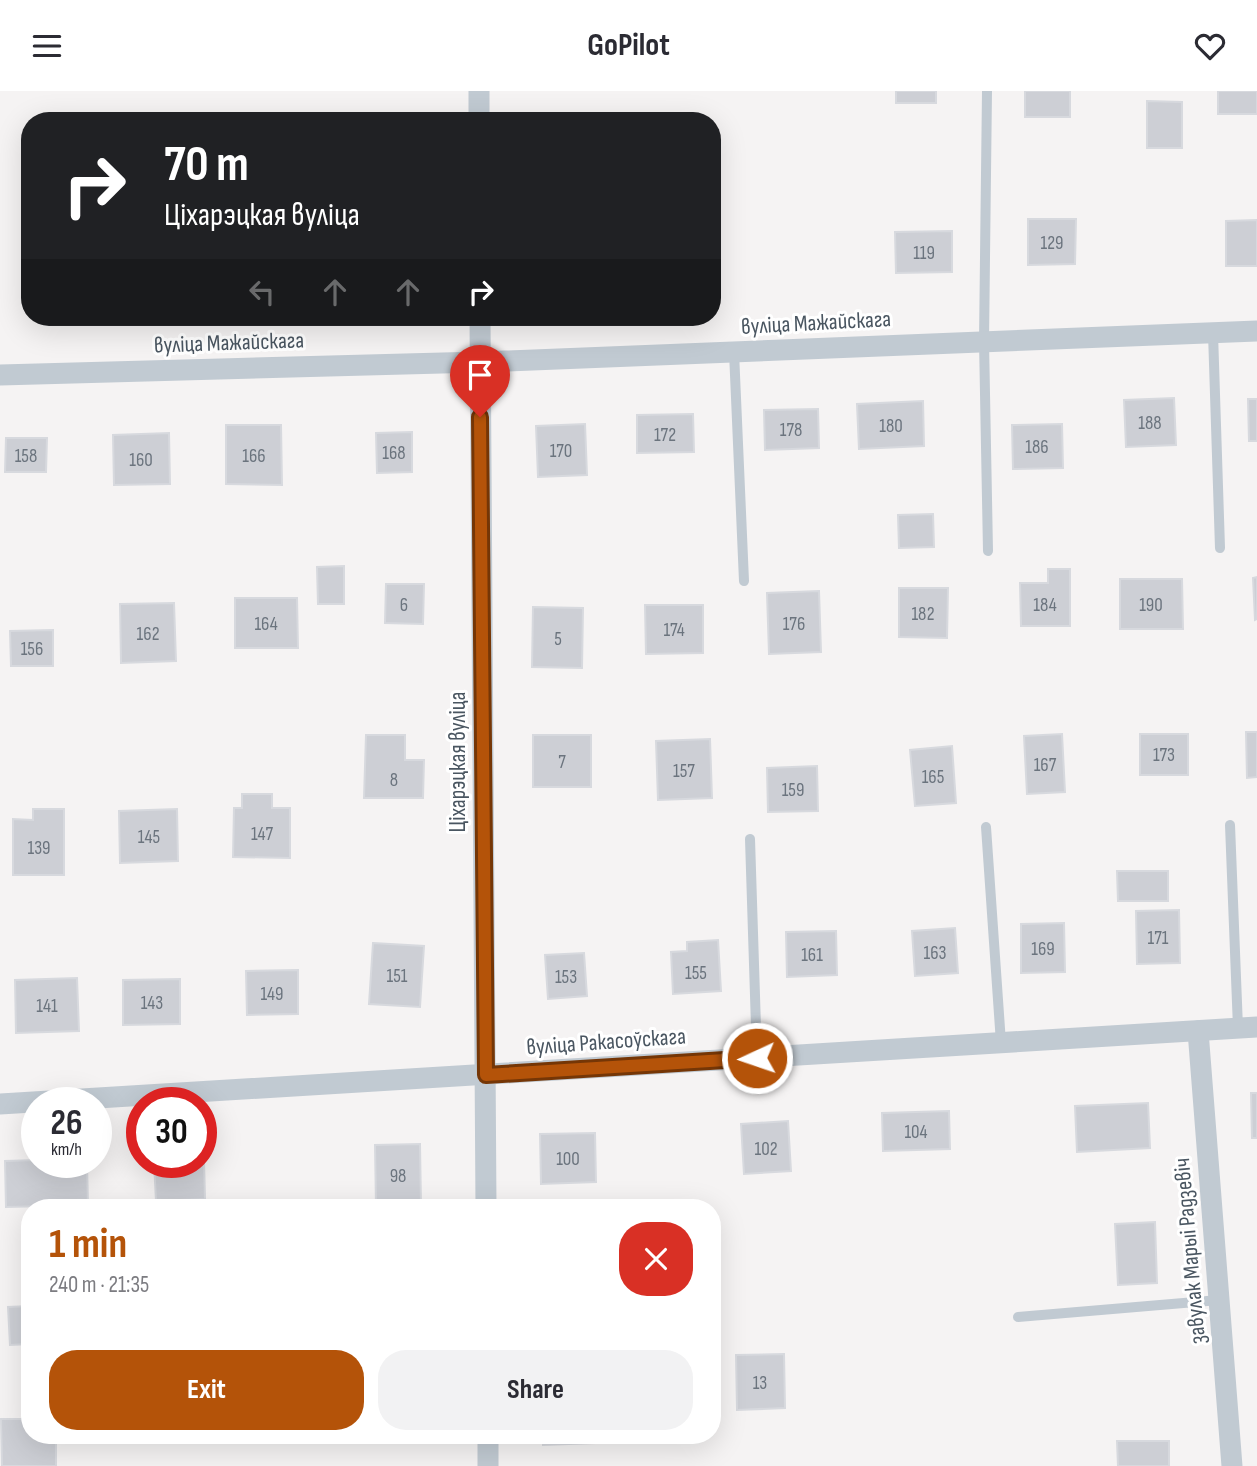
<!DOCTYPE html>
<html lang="en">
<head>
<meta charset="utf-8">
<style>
	:root { --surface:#fff; --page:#f2f2f3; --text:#2b2b33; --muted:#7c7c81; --accent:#b45309 }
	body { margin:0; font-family:"Sofia Sans Condensed",sans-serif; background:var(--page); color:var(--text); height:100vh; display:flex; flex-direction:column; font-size:26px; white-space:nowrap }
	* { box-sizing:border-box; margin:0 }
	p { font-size:23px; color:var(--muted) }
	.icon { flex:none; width:38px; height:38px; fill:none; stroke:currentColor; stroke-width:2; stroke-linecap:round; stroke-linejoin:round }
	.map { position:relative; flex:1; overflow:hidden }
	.details { position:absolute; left:21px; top:1108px; width:700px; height:245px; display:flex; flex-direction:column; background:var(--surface); border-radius:28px; box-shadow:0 7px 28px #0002 }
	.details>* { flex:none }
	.top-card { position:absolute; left:21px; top:21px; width:700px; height:214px; border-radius:28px; box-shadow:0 7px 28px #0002; background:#202124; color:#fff; overflow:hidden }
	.speed { position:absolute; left:21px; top:996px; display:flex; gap:14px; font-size:35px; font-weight:700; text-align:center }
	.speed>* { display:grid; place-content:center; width:91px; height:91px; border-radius:50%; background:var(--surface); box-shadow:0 7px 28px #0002; line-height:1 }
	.speed small { font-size:18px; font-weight:400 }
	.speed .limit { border:10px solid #d22; background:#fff; color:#111 }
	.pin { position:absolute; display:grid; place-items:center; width:60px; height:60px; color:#fff; margin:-72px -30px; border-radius:50% 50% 50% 0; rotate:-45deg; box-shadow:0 0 7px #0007 }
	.pin .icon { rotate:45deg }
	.me { position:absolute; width:77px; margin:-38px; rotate:267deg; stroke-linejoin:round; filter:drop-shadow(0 0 5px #0008) }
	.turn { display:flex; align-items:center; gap:24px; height:147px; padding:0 28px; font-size:32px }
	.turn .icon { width:91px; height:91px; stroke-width:2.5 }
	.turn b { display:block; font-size:49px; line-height:60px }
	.lanes { display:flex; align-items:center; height:66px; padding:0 28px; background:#0003; justify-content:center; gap:35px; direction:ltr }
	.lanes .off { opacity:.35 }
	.round { display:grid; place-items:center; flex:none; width:74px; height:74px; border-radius:28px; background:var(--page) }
	.head { display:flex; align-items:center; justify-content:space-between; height:119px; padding:0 28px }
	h1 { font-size:42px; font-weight:700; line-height:52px; color:var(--accent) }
	.button { display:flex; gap:14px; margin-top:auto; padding:14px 28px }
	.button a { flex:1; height:80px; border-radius:28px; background:var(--accent); color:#fff; font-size:28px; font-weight:700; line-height:80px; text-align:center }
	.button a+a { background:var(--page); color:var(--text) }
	header { display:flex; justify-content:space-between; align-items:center; height:91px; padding:0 28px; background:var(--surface); font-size:32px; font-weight:700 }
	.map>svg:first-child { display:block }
</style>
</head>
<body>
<header><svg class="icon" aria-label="menu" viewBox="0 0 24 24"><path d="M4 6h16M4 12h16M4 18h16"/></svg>GoPilot<svg class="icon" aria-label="heart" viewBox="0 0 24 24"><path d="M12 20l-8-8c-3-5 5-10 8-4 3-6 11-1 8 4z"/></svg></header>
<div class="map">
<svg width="1257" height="1375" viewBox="0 0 1257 1375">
	<rect width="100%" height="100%" fill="#f5f3f3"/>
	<g fill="#cdcfd5" stroke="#d7d9de" stroke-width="2">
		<rect x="896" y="0" width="40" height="12"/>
		<rect x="1025" y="0" width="45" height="26"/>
		<rect x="1218" y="0" width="39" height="23"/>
		<path d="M1147 10 1182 11V57H1147Z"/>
		<path d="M1028 128H1076L1075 173 1028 174Z"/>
		<path d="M1257 129V175H1226V130Z"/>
		<path d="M952 140V181L896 182 895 141Z"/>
		<path d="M1174 307 1176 354 1126 356 1124 309Z"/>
		<path d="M1248 308H1257V350H1249Z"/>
		<path d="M923 310 924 355 859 358 857 313Z"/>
		<path d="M818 318 819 357 765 359 764 319Z"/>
		<path d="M693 323 694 361 637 362V324Z"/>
		<path d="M585 333 587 384 538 386 536 335Z"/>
		<path d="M1062 333 1063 377 1013 378 1012 334Z"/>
		<path d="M226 334H281L282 394 226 393Z"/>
		<path d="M412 341V381L377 382 376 342Z"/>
		<path d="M169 342 170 393 114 394 113 344Z"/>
		<path d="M6 347H47L46 381H5Z"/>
		<path d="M933 423 934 456 899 457 898 424Z"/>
		<path d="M344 475V513H318L317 476Z"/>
		<path d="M1048 478H1070V535H1021L1020 492H1048Z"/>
		<path d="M1257 486V528L1255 529 1253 487Z"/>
		<path d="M1120 488H1182L1183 538H1120Z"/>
		<path d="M386 493H424L423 533 385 532Z"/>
		<path d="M899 497H948L947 547 899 546Z"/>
		<path d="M819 500 821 561 769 563 767 502Z"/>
		<path d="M235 507H297L298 557H235Z"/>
		<path d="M174 512 176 570 121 572 120 513Z"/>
		<path d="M645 514H703V562L646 563Z"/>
		<path d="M533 516 583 517 582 577 532 576Z"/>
		<path d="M53 539V575H11L10 540Z"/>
		<path d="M1246 641H1257V686L1247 687Z"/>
		<path d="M1062 643 1065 701 1027 703 1024 645Z"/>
		<rect x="1140" y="643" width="48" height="41"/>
		<path d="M366 644H405V669H424L423 707H364Z"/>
		<rect x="533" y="644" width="58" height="52"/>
		<path d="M710 648 712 707 658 709 656 650Z"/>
		<path d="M952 655 956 712 915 715 910 659Z"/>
		<path d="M817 675 818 720 768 721 767 677Z"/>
		<path d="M242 703H272V717H290V767L233 766 234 717H242Z"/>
		<path d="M33 718H64V784H13V728L33 729Z"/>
		<path d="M177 718 178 770 120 772 119 720Z"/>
		<path d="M1117 780H1168V810H1118Z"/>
		<path d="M1179 819 1180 872 1137 873 1136 820Z"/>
		<path d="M1064 832 1065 881 1021 882V833Z"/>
		<path d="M955 837 958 882 915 885 912 840Z"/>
		<path d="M836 840 837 884 787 886 786 841Z"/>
		<path d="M718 849 721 900 673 903 671 861 687 860V851Z"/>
		<path d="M373 852 424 855 420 916 369 913Z"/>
		<path d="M584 862 587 905 548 908 545 864Z"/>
		<path d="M298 879V923L247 924 246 880Z"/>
		<path d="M77 887 79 940 16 942 15 889Z"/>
		<path d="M180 888V933L123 934V889Z"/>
		<path d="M1251 1002H1257V1047H1252Z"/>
		<path d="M1148 1012 1150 1057 1077 1061 1075 1015Z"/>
		<path d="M949 1020 950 1058 883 1060 882 1022Z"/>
		<path d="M788 1030 791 1080 744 1083 741 1033Z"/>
		<path d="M595 1042 596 1091 541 1093 540 1043Z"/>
		<path d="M420 1053 421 1115H376L375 1054Z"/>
		<path d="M37 1069V1071H87L88 1114 6 1116 5 1070Z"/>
		<path d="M201 1069H204L205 1108 156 1110 154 1071H201Z"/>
		<path d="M1155 1131 1157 1192 1118 1194 1115 1133Z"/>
		<path d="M30 1215V1253L10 1254 8 1216Z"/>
		<path d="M784 1263 785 1317 737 1319 736 1264Z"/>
		<path d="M1 1328H30V1344H56V1375H2Z"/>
		<path d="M365 1344H420L421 1349 365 1352Z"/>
		<path d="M543 1344H595V1352L543 1354Z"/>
		<path d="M1117 1350H1169V1375H1118Z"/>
	</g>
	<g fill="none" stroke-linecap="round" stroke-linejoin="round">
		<g stroke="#c1cad2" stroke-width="10">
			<path d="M987 0 984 250 988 460"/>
			<path d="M1213 242 1220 457"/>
			<path d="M734 261 744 490"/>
			<path d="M1230 734 1238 937"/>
			<path d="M986 736 1001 952"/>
			<path d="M750 748 757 967"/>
			<path d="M1018 1226 1219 1209"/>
		</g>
		<g stroke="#c1cad2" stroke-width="21">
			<path d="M479 0V30"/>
			<path d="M480 226 486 1116"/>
			<path d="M0 284 480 271 1257 240"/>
			<path d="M1198 940 1232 1375"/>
			<path d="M0 1013 1257 936"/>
			<path d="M488 1344V1375"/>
		</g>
	</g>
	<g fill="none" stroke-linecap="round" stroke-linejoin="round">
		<g stroke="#753606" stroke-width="18">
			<path id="route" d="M480 326 486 984 757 967"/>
		</g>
		<use href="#route" stroke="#b45309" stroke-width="12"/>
	</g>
	<g text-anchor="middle" stroke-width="6" stroke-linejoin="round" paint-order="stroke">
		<g font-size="19" fill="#6b747e">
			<text x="1052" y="158">129</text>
			<text x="924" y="168">119</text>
			<text x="1150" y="338">188</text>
			<text x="891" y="341">180</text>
			<text x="791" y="345">178</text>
			<text x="665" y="350">172</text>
			<text x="1037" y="362">186</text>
			<text x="561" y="366">170</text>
			<text x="394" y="368">168</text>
			<text x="26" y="371">158</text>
			<text x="254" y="371">166</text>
			<text x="141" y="375">160</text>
			<text x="404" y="520">6</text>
			<text x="1045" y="520">184</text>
			<text x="1151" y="520">190</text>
			<text x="923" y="529">182</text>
			<text x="266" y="539">164</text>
			<text x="794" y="539">176</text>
			<text x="674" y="545">174</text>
			<text x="148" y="549">162</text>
			<text x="558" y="554">5</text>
			<text x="32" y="564">156</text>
			<text x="1164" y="670">173</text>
			<text x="562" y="677">7</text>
			<text x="1045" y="680">167</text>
			<text x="684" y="686">157</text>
			<text x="933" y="692">165</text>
			<text x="394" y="695">8</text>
			<text x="793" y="705">159</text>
			<text x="262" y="749">147</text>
			<text x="149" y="752">145</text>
			<text x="39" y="763">139</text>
			<text x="1158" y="853">171</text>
			<text x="1043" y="864">169</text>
			<text x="935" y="868">163</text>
			<text x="812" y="870">161</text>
			<text x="696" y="888">155</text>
			<text x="397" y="891">151</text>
			<text x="566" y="892">153</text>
			<text x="272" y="909">149</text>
			<text x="152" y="918">143</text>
			<text x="47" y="921">141</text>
			<text x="916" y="1047">104</text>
			<text x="766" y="1064">102</text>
			<text x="568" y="1074">100</text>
			<text x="398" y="1091">98</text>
			<text x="760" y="1298">13</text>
		</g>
		<g font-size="23" fill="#4a5661" stroke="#fff">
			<text transform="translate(816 231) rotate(-3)" y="8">вуліца Мажайскага</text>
			<text transform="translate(229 251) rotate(-2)" y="8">вуліца Мажайскага</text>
			<text transform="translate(457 671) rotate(-90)" y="8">Ціхарэцкая вуліца</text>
			<text transform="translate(606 950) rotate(-4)" y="8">вуліца Ракасоўскага</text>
			<text transform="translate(1189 1160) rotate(-95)" y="8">завулак Марыі Радзевіч</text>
		</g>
	</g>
</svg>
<div class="speed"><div>26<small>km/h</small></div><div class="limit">30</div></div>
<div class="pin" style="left:480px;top:326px;background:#d93025"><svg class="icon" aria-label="arrive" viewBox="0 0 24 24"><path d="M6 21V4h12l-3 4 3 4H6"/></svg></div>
<svg class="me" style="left:757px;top:967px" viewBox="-20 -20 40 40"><circle r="17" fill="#b45309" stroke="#fff" stroke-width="3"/><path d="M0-11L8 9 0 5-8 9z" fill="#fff"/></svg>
<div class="top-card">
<div class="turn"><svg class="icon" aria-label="right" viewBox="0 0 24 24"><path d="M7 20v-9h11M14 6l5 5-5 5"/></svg><div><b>70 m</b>Ціхарэцкая вуліца</div></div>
<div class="lanes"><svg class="icon off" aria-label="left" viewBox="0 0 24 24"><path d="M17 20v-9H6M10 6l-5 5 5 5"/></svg><svg class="icon off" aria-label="ahead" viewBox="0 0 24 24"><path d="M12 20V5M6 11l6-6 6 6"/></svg><svg class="icon off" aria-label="ahead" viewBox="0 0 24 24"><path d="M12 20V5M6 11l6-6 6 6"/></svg><svg class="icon" aria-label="right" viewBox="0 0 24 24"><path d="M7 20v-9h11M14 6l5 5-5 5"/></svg></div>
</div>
<section class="details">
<div class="head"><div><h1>1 min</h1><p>240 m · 21:35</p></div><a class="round" style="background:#d93025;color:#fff"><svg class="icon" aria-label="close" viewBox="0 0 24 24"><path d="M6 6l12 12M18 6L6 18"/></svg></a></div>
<div class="button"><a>Exit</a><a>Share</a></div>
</section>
</div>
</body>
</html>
